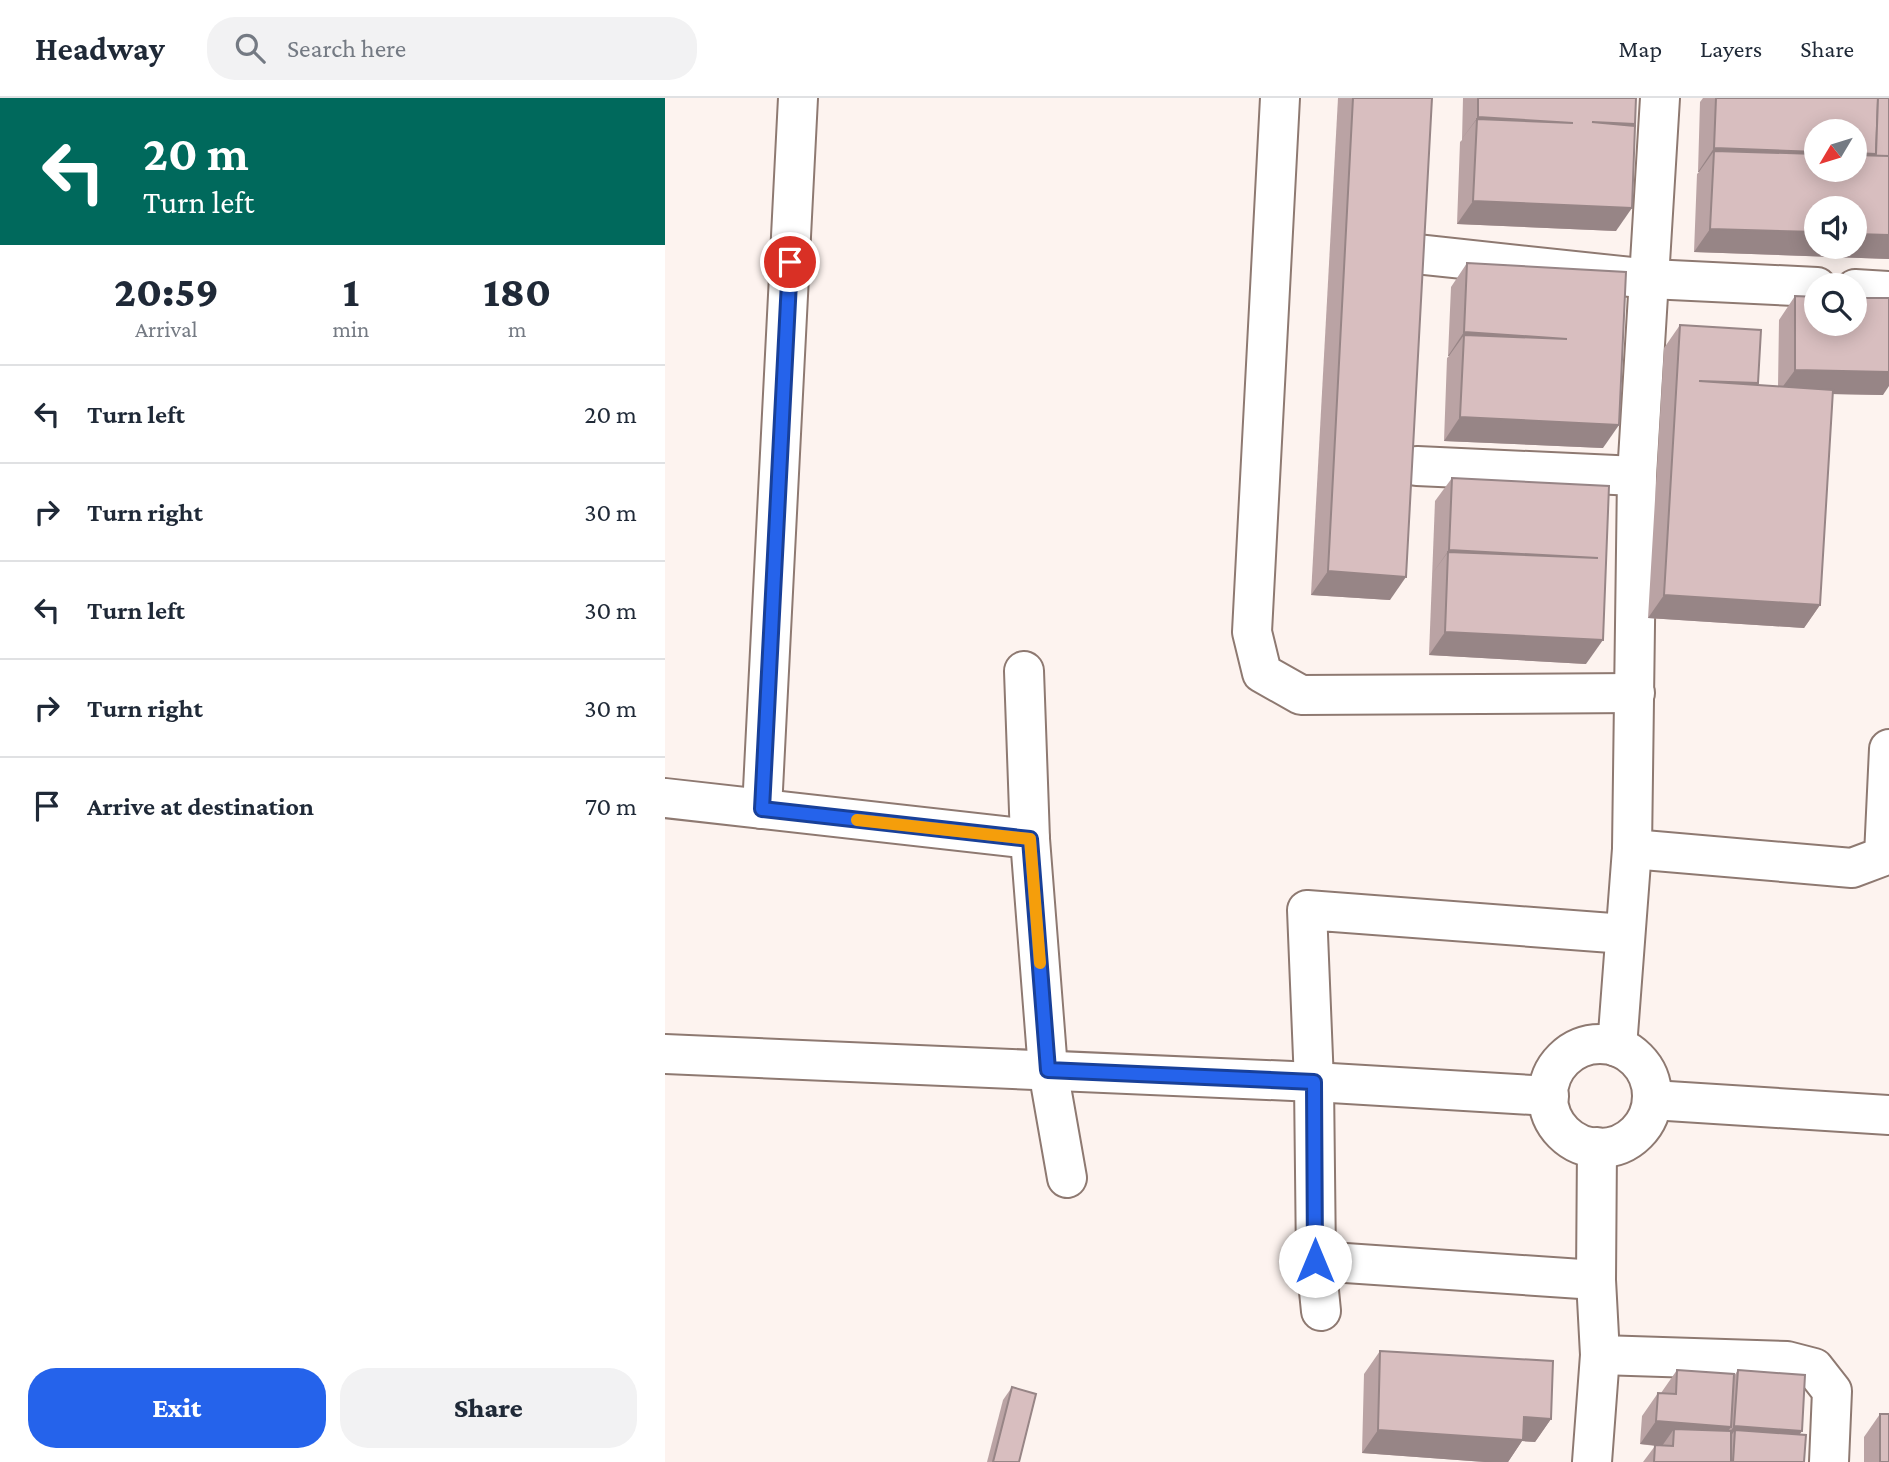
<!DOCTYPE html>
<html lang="en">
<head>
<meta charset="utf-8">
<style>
	:root { --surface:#fff; --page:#f2f2f3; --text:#1f2937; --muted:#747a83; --line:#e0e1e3; --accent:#2563eb }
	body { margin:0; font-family:"Crimson Pro",serif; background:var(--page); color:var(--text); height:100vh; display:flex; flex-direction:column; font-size:26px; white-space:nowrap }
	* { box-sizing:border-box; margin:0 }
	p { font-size:23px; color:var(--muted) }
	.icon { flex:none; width:38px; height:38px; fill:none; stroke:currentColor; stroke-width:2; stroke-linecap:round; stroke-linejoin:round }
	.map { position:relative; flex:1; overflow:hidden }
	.side { display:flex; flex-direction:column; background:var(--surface); width:665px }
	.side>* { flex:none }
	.banner { background:#00695c; color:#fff; overflow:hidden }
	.needle { width:46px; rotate:232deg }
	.buttons { position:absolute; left:1139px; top:21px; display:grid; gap:14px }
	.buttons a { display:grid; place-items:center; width:63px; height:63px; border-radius:50%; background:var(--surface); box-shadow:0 4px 18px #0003; font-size:35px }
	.pin { position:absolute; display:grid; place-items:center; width:60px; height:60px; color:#fff; margin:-30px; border:4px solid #fff; border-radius:50%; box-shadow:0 2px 7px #0007 }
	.me { position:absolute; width:77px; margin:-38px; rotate:0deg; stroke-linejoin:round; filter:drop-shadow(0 0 5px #0008) }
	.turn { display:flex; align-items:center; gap:24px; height:147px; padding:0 28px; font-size:32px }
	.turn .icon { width:91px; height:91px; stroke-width:2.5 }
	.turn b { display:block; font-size:49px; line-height:60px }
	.eta { display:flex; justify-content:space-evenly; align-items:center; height:119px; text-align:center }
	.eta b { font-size:42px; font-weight:800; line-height:49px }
	.cta { display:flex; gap:14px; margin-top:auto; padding:14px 28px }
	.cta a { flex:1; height:80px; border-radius:28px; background:var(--accent); color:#fff; font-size:28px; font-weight:800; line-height:80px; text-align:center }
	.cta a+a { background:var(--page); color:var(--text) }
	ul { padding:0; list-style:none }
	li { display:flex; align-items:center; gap:21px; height:98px; padding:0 28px; border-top:2px solid var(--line) }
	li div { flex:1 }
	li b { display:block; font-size:26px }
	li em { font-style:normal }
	header { display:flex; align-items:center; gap:42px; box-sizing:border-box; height:98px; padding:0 35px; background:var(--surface); border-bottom:2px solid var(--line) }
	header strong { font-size:33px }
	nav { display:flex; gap:38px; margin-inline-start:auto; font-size:24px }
	.search { width:490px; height:63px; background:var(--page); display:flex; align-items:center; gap:18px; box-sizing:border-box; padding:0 24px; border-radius:28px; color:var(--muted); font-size:26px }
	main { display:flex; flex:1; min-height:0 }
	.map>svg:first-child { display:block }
</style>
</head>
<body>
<header>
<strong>Headway</strong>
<div class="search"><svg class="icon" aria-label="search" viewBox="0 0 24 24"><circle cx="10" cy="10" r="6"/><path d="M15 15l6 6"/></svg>Search here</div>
<nav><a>Map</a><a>Layers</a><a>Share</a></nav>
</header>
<main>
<section class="side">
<div class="banner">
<div class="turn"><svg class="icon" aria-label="left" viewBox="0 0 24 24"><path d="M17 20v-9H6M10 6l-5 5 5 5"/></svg><div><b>20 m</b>Turn left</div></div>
</div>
<div class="eta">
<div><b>20:59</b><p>Arrival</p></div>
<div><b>1</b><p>min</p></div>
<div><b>180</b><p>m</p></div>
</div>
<ul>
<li><svg class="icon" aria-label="left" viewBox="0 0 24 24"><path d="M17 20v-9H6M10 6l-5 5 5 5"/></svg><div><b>Turn left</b></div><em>20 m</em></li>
<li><svg class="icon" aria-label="right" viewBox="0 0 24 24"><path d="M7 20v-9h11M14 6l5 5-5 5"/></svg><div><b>Turn right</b></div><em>30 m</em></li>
<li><svg class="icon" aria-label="left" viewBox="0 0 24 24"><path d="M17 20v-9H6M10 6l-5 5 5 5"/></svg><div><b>Turn left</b></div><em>30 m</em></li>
<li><svg class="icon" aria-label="right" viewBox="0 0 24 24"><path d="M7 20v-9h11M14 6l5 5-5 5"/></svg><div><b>Turn right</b></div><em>30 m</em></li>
<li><svg class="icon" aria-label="arrive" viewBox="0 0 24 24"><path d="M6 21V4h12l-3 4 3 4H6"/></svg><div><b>Arrive at destination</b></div><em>70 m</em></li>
</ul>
<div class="cta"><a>Exit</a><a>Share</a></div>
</section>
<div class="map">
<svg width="1224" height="1364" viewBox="0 0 1224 1364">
	<rect width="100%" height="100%" fill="#fdf3ef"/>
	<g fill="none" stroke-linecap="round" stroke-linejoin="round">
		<g stroke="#8e7971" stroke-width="42">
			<g id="minor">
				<path d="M615 0 587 534 597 575 636 597 970 595"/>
				<path d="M751 156 985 181 1152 189"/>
				<path d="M1190 191 1224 193"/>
				<path d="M752 368 972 378"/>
				<path d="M359 573 365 741 383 972 402 1080"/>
				<path d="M0 700 365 741"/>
				<path d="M97 711 133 0"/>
				<path d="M967 751 1187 770 1219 758 1224 651"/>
				<circle cx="935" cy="998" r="52"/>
				<path d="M952 949 967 751 972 378 995 0"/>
				<path d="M0 956 649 984 884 998"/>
				<path d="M987 1002 1224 1017"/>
				<path d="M651 1163 656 1213"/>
				<path d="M931 1182 651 1163 649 984 642 812 960 836"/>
				<path d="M935 1257 1122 1263 1149 1270 1167 1293 1164 1364"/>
				<path d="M927 1364 935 1257 931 1182 932 1049"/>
			</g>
		</g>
		<use href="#minor" stroke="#fff" stroke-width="38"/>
	</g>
	<g fill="#baa3a4">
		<path d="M673 0H767L725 502 646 497Z"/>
		<path d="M798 0H971L970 26 969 28 951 133 792 126 795 44 797 42Z"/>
		<path d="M1038 0H1224V161L1029 154 1032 76 1034 74H1033L1035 4Z"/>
		<path d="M802 165 938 350 779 343 782 260 784 258H783L786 189Z"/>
		<path d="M1130 198 1218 297 1168 296 1155 507 1139 530 983 520 999 250 1015 227 1092 287 1113 288 1114 222Z"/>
		<path d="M787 380 921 566 764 557 770 403Z"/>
		<path d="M715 1253 886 1321 870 1344 857 1343 843 1364H820L697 1355 699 1276Z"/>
		<path d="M1012 1272 1069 1278 1073 1272 1137 1333 1134 1337 1139 1364H978L990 1348 975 1346 977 1318 993 1295H996Z"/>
		<path d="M347 1289 354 1364H322L338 1302Z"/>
		<path d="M1215 1316 1224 1364H1199V1339Z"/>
	</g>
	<g fill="#978586">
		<path d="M813 19 908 25 812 21 796 42Z"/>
		<path d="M1049 50 1152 54V72H1190V55L1211 56 1204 67 1224 68V80L1048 74 1049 53 1034 74H1033Z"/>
		<path d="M808 103 967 110 951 133 792 126Z"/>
		<path d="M1045 131 1152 134V149H1190V136L1224 137V161L1029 154Z"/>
		<path d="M799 234 902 241 799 237 784 258H783Z"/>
		<path d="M1130 272 1224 274V288L1218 297 1113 295Z"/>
		<path d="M795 319 954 327 938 350 779 343Z"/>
		<path d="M784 452 933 460 783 454 767 476Z"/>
		<path d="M663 473 741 479 725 502 646 497Z"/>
		<path d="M999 497 1155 507 1139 530 983 520Z"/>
		<path d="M780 534 938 542 921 566 764 557Z"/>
		<path d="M859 1319 886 1321 870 1344 857 1343 843 1364H820L697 1355 713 1332Z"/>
		<path d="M991 1323 1066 1329 1049 1353 1009 1331 997 1348 975 1346Z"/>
		<path d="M1069 1328 1137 1333 1121 1356 1070 1332 1056 1352H1053Z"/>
	</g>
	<g fill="#d8bebf" stroke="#978586" stroke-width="2">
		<path d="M688 0H767L741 479 663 473Z"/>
		<path d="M813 0H971L970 26 927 24 970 28 967 110 808 103 812 21 908 25 813 19Z"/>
		<path d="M1051 0H1213L1211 56 1190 55V33H1152V54L1049 50Z"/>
		<path d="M1213 0H1224V58H1210L1211 56Z"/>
		<path d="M1049 53 1152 56V72H1190V57L1224 58V137L1190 136V110H1152V134L1045 131Z"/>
		<path d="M802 165 961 174 954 327 795 319 799 237 902 241 799 234Z"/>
		<path d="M1130 198 1152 199V226H1190V200H1224V274L1130 272Z"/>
		<path d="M1015 227 1096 232 1093 285 1034 283 1168 292 1155 507 999 497Z"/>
		<path d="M787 380 944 388 938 542 780 534 783 454 933 460 784 452Z"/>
		<path d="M715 1253 888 1263 886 1321 859 1319 858 1342 713 1332Z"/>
		<path d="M1012 1272 1069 1276 1066 1329 991 1323 993 1295 1011 1296Z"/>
		<path d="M1073 1272 1140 1277 1137 1333 1069 1328Z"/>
		<path d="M347 1289 371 1296 354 1364H328Z"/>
		<rect x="1215" y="1316" width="9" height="48"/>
		<path d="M1009 1331 1066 1333V1364H989L990 1347 1008 1348Z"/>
		<path d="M1070 1332 1141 1337 1139 1364H1068Z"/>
	</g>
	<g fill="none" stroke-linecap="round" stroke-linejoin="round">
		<g stroke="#184099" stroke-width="18">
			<path id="route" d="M125 164 97 711 365 741 383 972 649 984 650 1163"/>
		</g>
		<use href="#route" stroke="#2563eb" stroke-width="12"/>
		<path stroke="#f59e0b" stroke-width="12" d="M192 722 365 741 375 865"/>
	</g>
</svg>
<div class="buttons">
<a><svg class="needle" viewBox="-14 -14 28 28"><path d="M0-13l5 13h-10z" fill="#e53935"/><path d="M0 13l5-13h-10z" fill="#747a83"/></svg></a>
<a><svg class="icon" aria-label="sound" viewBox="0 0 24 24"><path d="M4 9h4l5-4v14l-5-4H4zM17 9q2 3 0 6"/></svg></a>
<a><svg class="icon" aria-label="search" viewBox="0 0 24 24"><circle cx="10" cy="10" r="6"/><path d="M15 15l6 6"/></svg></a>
</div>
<div class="pin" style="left:125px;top:164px;background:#d93025"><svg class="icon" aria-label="arrive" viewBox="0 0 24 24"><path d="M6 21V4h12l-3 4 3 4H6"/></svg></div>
<svg class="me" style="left:650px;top:1163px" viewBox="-20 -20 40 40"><circle r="19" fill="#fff"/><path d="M0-13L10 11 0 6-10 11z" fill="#2563eb"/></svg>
</div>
</main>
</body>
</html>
